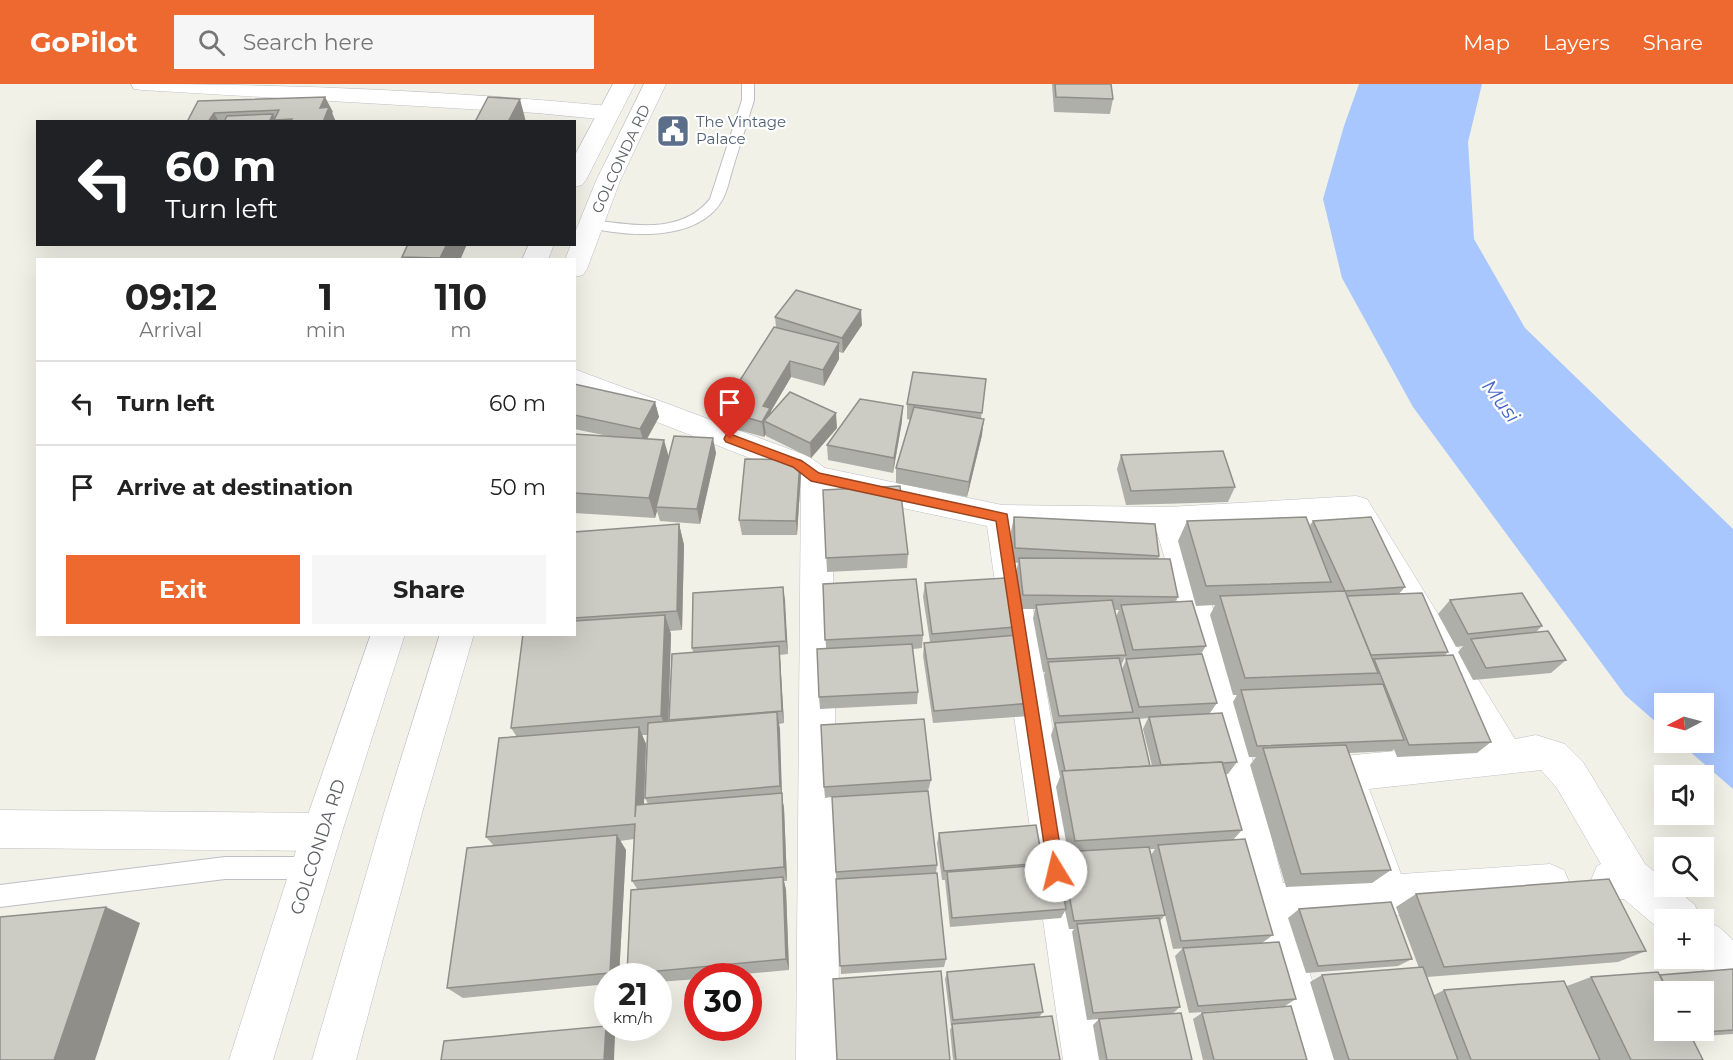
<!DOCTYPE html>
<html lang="en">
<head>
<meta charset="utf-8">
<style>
	:root { --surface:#fff; --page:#f6f6f6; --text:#222; --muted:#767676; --line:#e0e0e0; --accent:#ee692f }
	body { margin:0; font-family:Montserrat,sans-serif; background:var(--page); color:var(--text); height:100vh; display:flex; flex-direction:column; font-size:22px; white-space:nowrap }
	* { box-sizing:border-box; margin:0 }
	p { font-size:20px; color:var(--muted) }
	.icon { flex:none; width:33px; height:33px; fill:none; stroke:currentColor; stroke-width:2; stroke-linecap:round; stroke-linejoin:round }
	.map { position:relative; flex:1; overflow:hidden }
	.details { position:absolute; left:36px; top:174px; width:540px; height:378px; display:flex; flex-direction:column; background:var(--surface); border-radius:0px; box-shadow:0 6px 24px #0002 }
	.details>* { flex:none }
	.guide { position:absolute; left:36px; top:36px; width:540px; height:126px; border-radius:0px; box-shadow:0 6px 24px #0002; background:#202124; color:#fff; overflow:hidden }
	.needle { width:39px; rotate:264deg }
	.buttons { position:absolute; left:1654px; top:609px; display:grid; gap:12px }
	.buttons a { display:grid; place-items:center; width:60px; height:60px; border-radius:0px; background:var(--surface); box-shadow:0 6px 24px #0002; font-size:30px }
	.speed { position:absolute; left:594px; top:879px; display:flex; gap:12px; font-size:30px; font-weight:700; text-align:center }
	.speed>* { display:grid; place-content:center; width:78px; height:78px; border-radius:50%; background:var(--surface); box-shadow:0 6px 24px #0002; line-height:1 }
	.speed small { font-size:15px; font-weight:400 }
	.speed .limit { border:9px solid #d22; background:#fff; color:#111 }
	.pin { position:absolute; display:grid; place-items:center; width:51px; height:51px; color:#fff; margin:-62px -26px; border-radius:50% 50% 50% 0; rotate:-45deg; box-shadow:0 0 6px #0007 }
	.pin .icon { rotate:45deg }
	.me { position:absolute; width:66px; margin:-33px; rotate:351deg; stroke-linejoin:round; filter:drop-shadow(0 0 4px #0008) }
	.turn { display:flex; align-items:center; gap:21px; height:126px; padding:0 30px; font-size:27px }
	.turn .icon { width:78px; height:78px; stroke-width:2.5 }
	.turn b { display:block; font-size:42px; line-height:51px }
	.eta { display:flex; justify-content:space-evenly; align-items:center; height:102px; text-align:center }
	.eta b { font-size:36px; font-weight:700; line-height:42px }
	.button { display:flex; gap:12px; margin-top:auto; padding:12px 30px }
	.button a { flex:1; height:69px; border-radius:0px; background:var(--accent); color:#fff; font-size:24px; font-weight:700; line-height:69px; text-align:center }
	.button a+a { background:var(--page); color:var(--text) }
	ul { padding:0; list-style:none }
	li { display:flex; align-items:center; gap:18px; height:84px; padding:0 30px; border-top:2px solid var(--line) }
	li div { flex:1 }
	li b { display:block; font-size:22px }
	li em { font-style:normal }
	header { display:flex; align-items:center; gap:36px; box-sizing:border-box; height:84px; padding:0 30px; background:var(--accent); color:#fff }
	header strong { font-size:28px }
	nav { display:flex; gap:33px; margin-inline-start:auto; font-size:21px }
	.search { width:420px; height:54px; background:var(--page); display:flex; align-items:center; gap:15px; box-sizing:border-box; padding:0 21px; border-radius:0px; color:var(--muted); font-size:22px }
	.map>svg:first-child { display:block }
</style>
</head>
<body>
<header>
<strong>GoPilot</strong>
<div class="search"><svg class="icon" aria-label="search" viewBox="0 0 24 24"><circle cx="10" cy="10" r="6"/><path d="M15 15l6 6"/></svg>Search here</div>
<nav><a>Map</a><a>Layers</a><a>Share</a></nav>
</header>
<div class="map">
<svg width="1733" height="976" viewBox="0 0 1733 976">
	<rect width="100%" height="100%" fill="#f1f1e7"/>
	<path fill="#a8c6ff" d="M1359 0H1482L1468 58 1474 155 1525 244 1733 445V705L1680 659 1704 658V620H1665V646L1625 611 1413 323 1342 194 1323 115 1344 42Z"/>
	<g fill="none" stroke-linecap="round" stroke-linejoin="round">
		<g stroke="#bebfc5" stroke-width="2">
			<g id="lane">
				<path d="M742 0H754V16C747 40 739 63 732 87 729 97 727 109 721 118 696 158 627 153 587 143L585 140 592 136C633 141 681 151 710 115L742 16Z"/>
				<path d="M225 773H311L319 776 322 784 319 792 311 795H225L0 823V801Z"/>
			</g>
		</g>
		<g stroke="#bebfc5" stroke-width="1">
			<g id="street">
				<path d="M131 0C291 0 450 7 609 22L617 24 620 29 617 34 609 36 537 29 142 6 134 5Z"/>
				<path d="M574 285 808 372 825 384 1002 421 1169 423 1356 412 1367 415 1515 655 1536 651 1565 660 1583 678 1645 780 1665 796V802H1672L1695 821 1700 836H1665V850L1624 815 1611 816 1597 810 1591 796 1597 782 1601 780 1557 704 1541 686 1369 705 1401 790 1550 780 1564 786 1570 800 1564 814 1550 820 1294 839 1337 976H1293L1248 820 1186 546 1157 448 1020 446 1107 976H1063L987 442 832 409 840 976H796L801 399 786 388 574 306ZM1347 437 1477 659 1344 672 1331 677 1325 690 1361 793 1283 799 1220 546 1188 447Z"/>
				<path d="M0 726 322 729 336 735 342 748 336 761 322 767 0 764Z"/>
				<path d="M1704 837 1719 843 1733 856V905L1718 899 1691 874H1704Z"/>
			</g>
		</g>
		<g stroke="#bcbdc4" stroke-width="1">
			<g id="secondary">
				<path d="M613 0H635L586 96 582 101 574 103V73Z"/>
				<path d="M644 0H666L620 97 587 185 583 191 574 193V176H565L571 160H574V151L596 97Z"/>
				<path d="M529 160H554L548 176H522Z"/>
				<path d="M371 550H405L342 748 273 976H229L302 748Z"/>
				<path d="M440 550H474L422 729 356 976H312L384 729Z"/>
			</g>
		</g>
		<use href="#lane" fill="#fff" fill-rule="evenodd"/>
		<use href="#street" fill="#fff" fill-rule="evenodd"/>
		<use href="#secondary" fill="#fff" fill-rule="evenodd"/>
	</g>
	<g fill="#afafa9" fill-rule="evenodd">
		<path d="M1052 0H1111L1113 15 1110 30 1054 28Z"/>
		<path d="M325 13 336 38H187L198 17Z"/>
		<path d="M408 160H467L460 176H403L402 173Z"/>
		<path d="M775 233 862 241 843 269 839 268V275L824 302 791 293 771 327V329L837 344 811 374 766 352V350L764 353 724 342 721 326 776 243Z"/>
		<path d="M986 295 981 335 982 351 967 413 896 399V384L911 336 907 335V320Z"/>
		<path d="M574 300 655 318 659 333 647 355 668 373 716 369 700 440 660 437 657 427 655 434 574 429V350L608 352 574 345Z"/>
		<path d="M902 337 893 389 828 376 827 361Z"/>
		<path d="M1121 371 1235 403 1228 418 1126 421 1117 385Z"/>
		<path d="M800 376 801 390 797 451H742L739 436Z"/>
		<path d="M823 406 908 470 907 484 827 488Z"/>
		<path d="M1014 433 1159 472 1158 475 1178 513 1175 518 1206 562 1201 570 1217 619 1210 629 1237 678 1228 690H1226L1242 746 1234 755 1273 851 1262 859 1173 865 1151 771 1155 765H1150L1165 831 1160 837 1180 923 1172 930 1087 936 1072 848 1074 845H1069L1065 827 1061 834 950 843 945 796H942L937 759 939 749 1043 779 1042 781 1057 780 1056 778 1061 768H1068L1056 703 1060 693 1051 651 1054 642 1044 591 1045 588H1043L1033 534 1035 525H1020L1016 488 1018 479 1012 478 1011 447ZM1115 526H1119L1116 533ZM1125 573 1126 576 1122 585 1121 582ZM1148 634 1143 645 1152 682H1150L1139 635Z"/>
		<path d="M1187 437 1309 443 1313 437 1405 503 1399 510 1448 568 1444 572 1491 658 1477 669 1397 673 1394 665 1392 667 1349 669 1391 786 1372 799 1286 803 1250 681 1256 673H1249L1233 618 1237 611H1233L1210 531 1215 521 1196 522 1178 457Z"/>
		<path d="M679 440 684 461 682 546 670 547 671 550 668 637H670L669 636 693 568 692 564 783 503 788 570 780 571 784 639 779 640 782 713 784 724 787 797H784L786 806 789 886 722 892H698V895L658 898V892H629L627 890 638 806 632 797 634 755 620 757 626 766 619 892H608V900L463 914 447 904 494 762 486 753 517 653 511 644 574 550V448ZM642 651H647L645 714 648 720H644L646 660Z"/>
		<path d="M925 499 1015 543 1013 552 1033 619 1029 632 933 639 923 572 924 559 930 558 923 513Z"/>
		<path d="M823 500 923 551 922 564 913 565 918 608 917 620 820 625 819 613 826 564Z"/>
		<path d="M1450 516 1542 542 1536 548 1566 576 1551 589 1473 596 1458 568 1463 562 1456 563 1438 530Z"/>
		<path d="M931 696 928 707 937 781 936 789 946 875 944 883 841 890 832 713 825 714 824 703Z"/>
		<path d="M1416 810 1646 867 1618 878 1427 893 1434 911 1444 906 1567 902 1591 893 1660 891 1733 885V950L1692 953 1703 976H1334L1310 898 1322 891 1419 884 1396 823Z"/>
		<path d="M1299 825 1412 875 1398 882 1306 889 1288 834Z"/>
		<path d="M1183 864 1296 915 1285 922 1189 929 1175 872Z"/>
		<path d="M947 888 1043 928 1039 933 1060 976H953L950 946 952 942H951L945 895Z"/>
		<path d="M1202 929 1307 976H1203L1193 935Z"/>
		<path d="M1099 935 1192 976H1099L1093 941Z"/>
	</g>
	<g fill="#8f8e89">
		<path d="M325 13 333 28 332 29 336 38H323L320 24Z"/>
		<path d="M520 15 526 38H508Z"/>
		<path d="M214 29 219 38H208Z"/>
		<path d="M273 30 276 36H274L275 38H269Z"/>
		<path d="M447 160H467L460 176H440V174Z"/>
		<path d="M861 226 862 241 843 269 842 254Z"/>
		<path d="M839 259V275L824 302 823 286Z"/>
		<path d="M790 277 791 293 771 327 772 339 764 337 766 350 764 353 762 338 763 322Z"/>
		<path d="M655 318 659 333 644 360 640 345Z"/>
		<path d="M903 322 902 337 893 389 894 374Z"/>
		<path d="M836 329 837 344 811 374 810 359Z"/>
		<path d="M984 335 982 351 967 413 969 398Z"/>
		<path d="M713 354 716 369 700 440 697 425Z"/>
		<path d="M664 356 670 377 656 423 657 427 655 434 649 414Z"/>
		<path d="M800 376 801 390 797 451 796 437Z"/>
		<path d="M679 440 684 461 682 546 677 527Z"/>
		<path d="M783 503 785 516 788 570 786 557Z"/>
		<path d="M665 531 671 550 668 649 661 632Z"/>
		<path d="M779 562 780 575 784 639 782 627Z"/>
		<path d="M777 628 780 645 782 713 784 724 787 797 784 783 782 714 780 702Z"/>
		<path d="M639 643 646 660 643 748 635 733Z"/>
		<path d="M617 751 626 766 619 892H613L610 889Z"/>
		<path d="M783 793 786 806 789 886 786 875Z"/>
		<path d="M106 823 140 839 95 976H54Z"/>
		<path d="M606 942 615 951 614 976H604Z"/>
	</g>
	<g fill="#cccbc4" stroke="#8f8e89" stroke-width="1.5">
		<path d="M1055 0H1111L1113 15 1056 13Z"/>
		<path d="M325 13 320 24 329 23 323 38H290L292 35 274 36 279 26 214 29 208 38H187L198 17Z"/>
		<path d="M488 13 520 15 508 38H475Z"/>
		<path d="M273 30 269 38H224L227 32Z"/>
		<path d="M408 160H447L440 174 402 173Z"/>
		<path d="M796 206 861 226 842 254 775 233Z"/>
		<path d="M774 243 839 259 823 286 790 277 763 322 770 324 762 338 721 326Z"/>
		<path d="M913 288 986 295 982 329 907 320Z"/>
		<path d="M574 300 655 318 640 345 574 331Z"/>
		<path d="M790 308 836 329 810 359 764 337Z"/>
		<path d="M860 315 903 322 894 374 827 361Z"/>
		<path d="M914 323 984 335 969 398 896 384Z"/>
		<path d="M574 350 664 356 649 414 574 409Z"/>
		<path d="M674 352 713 354 697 425 656 423Z"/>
		<path d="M1223 367 1235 403 1131 407 1121 371Z"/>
		<path d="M745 375 800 376 796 437 739 436Z"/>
		<path d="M900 402 908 470 826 474 823 406Z"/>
		<path d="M1014 433 1155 440 1159 472 1015 464Z"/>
		<path d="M1306 433 1331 498 1206 502 1187 437Z"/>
		<path d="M1371 433 1405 503 1345 507 1313 437Z"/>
		<path d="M679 440 677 527 574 534V448Z"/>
		<path d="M1019 474 1170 475 1178 513 1023 511Z"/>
		<path d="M1005 494 1015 543 932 550 925 499Z"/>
		<path d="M916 495 923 551 825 556 823 500Z"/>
		<path d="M783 503 786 557 692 564 693 509Z"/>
		<path d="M1345 507 1378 589 1245 594 1220 512Z"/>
		<path d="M1422 509 1448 568 1371 571 1347 512Z"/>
		<path d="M1522 509 1542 542 1468 550 1450 516Z"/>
		<path d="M1112 516 1126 571 1047 575 1036 521Z"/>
		<path d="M1192 517 1206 562 1133 566 1121 521Z"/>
		<path d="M665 531 661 632 511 644 523 550H574V537Z"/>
		<path d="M1548 547 1566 576 1486 584 1471 555Z"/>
		<path d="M1019 551 1033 619 934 627 924 559Z"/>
		<path d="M912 560 918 608 819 613 817 565Z"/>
		<path d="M779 562 782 627 669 636 672 570Z"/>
		<path d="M1202 570 1217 619 1139 623 1126 575Z"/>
		<path d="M1453 571 1491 658 1409 661 1374 575Z"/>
		<path d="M1119 574 1133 628 1059 632 1048 578Z"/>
		<path d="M1383 600 1404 656 1257 662 1241 606Z"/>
		<path d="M777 628 780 702 645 714 648 639Z"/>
		<path d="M1222 629 1237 678 1223 679 1222 678 1161 681 1149 633Z"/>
		<path d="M1139 634 1150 682 1065 687 1055 639Z"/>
		<path d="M924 635 931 696 824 703 821 641Z"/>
		<path d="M639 643 635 733 636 721 782 709 784 783 632 797 635 740 486 753 499 654Z"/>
		<path d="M1346 661 1391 786 1301 790 1263 664Z"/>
		<path d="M1222 678 1242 746 1075 757 1062 687Z"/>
		<path d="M928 707 937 781 836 788 832 713Z"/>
		<path d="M1036 741 1043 779 944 787 939 749Z"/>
		<path d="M617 751 610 889 447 904 467 764Z"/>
		<path d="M1245 755 1273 851 1181 857 1158 761Z"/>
		<path d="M1149 763 1165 831 1074 837 1061 768Z"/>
		<path d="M1058 780 1066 825 952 834 947 788Z"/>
		<path d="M937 789 946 875 840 882 836 795Z"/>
		<path d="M783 793 786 875 627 890 631 806Z"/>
		<path d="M1609 795 1646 867 1444 883 1416 810Z"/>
		<path d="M1391 818 1412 875 1318 882 1299 825Z"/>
		<path d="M106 823 54 976H0V833Z"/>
		<path d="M1159 834 1180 923 1093 929 1077 840Z"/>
		<path d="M1279 858 1296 915 1198 922 1183 864Z"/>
		<path d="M1034 880 1043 928 953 936 947 888Z"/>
		<path d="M1423 883 1458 976H1349L1322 891Z"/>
		<path d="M1733 885V946L1690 949 1688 946H1704V908H1668L1660 891Z"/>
		<path d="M941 887 950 976H837L833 895Z"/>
		<path d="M1658 888 1668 908H1665V946H1688L1703 976H1631L1591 893Z"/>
		<path d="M1564 897 1600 976H1471L1444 906Z"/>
		<path d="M1291 922 1307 976H1214L1202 929Z"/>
		<path d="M1181 929 1192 976H1107L1099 935Z"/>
		<path d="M1052 932 1060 976H956L952 940Z"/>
		<path d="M606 942 604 976H441L444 957Z"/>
	</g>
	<path fill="#ee692f" stroke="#9b441f" stroke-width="1.5" d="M730 350 802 377 819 389 1007 430 1064 787 1062 793 1056 795 1050 793 1048 787 996 437 811 397 793 383 726 358 724 355 726 351Z"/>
	<defs>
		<g id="civic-square" transform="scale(1.725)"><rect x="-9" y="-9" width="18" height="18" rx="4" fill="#5c6f8a" stroke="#fff"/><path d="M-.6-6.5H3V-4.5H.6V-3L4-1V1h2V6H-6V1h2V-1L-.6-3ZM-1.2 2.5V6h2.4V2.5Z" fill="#fff"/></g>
	</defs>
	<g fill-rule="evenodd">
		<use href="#civic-square" x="673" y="47"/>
	</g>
	<g text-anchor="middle" stroke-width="4.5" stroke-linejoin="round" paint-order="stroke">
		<g font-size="15" fill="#4e5e75" stroke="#fff" text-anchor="start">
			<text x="696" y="43">The Vintage<tspan x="696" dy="17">Palace</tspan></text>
		</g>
		<g font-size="15" fill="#5e6067" stroke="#fff">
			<text transform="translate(621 75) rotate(-65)" y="5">GOLCONDA RD</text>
		</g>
		<g font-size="18" fill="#5e6067" stroke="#fff">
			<text transform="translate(318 763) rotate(-72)" y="6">GOLCONDA RD</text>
		</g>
		<g font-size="20" font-style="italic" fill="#4667c8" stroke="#fff">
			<text transform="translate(1501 317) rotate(53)" y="7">Musi</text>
		</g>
	</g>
</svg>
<div class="buttons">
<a><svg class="needle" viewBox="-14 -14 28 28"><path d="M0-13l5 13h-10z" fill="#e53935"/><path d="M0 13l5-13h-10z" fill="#767676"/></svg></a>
<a><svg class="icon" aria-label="sound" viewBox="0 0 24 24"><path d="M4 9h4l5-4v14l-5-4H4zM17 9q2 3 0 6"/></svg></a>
<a><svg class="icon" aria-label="search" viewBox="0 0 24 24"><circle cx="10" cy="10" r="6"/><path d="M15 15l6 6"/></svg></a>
<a>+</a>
<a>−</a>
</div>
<div class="speed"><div>21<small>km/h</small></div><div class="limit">30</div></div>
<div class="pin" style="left:730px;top:355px;background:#d93025"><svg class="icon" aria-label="arrive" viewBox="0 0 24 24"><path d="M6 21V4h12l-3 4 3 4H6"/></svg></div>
<svg class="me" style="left:1056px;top:787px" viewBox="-20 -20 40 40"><circle r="19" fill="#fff"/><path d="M0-13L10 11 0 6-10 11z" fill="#ee692f"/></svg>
<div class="guide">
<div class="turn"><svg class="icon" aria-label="left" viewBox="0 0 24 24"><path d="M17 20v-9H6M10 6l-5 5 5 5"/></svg><div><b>60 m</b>Turn left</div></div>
</div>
<section class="details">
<div class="eta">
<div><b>09:12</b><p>Arrival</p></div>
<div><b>1</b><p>min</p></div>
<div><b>110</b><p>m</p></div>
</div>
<ul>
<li><svg class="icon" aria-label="left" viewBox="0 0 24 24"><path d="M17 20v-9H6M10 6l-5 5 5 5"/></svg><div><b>Turn left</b></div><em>60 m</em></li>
<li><svg class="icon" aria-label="arrive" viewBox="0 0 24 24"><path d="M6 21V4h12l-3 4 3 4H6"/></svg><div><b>Arrive at destination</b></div><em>50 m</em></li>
</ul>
<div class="button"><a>Exit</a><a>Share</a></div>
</section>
</div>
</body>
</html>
